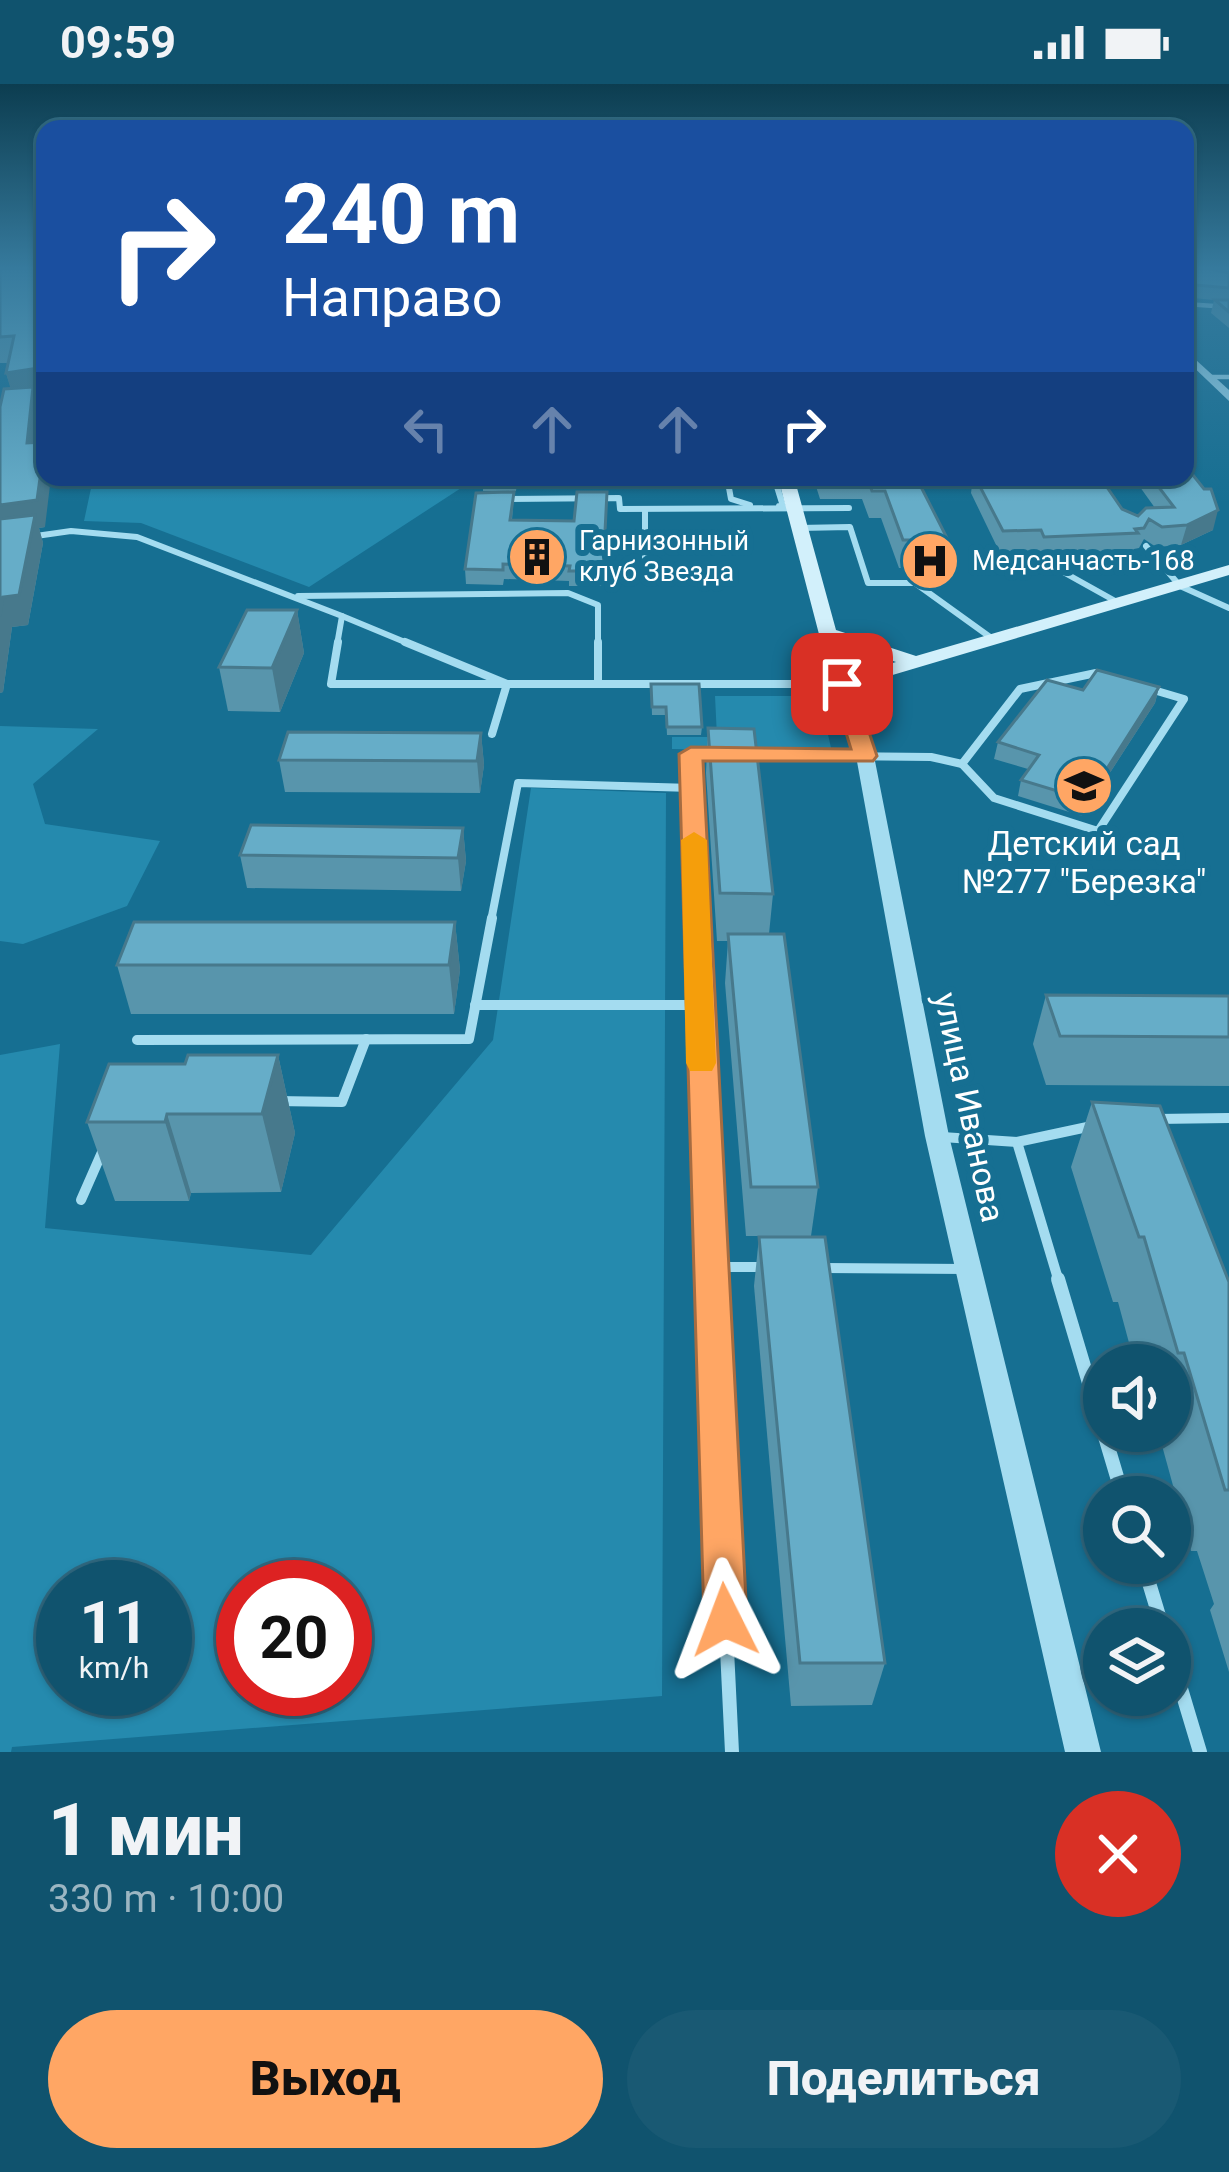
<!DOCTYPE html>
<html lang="ru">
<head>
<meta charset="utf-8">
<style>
	:root { --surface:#10536e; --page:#195973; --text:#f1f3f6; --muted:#9cb6c2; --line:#306981; --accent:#ffa664 }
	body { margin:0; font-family:Roboto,sans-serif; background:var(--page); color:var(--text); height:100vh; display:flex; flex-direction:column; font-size:45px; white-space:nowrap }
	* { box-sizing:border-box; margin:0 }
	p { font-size:39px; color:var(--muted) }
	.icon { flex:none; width:66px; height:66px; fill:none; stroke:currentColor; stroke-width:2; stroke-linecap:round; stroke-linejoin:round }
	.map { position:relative; height:1668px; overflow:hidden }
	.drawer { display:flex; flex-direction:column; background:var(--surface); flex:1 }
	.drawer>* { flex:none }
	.top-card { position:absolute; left:36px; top:36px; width:1158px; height:366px; border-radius:24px; box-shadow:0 3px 9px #0004,0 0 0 3px var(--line); background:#1a4fa0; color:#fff; overflow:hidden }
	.fabs { position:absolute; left:1083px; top:1260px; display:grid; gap:24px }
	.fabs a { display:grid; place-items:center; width:108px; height:108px; border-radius:50%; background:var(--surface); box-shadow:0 3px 9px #0004,0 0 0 3px var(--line); font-size:60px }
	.speed { position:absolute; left:36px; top:1476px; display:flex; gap:24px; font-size:60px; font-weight:700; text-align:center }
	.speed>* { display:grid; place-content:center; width:156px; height:156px; border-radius:50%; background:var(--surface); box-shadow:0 3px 9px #0004,0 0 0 3px var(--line); line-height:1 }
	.speed small { font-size:30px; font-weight:400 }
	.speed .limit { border:18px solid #d22; background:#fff; color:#111 }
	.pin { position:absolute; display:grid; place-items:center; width:102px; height:102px; color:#fff; margin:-51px; border-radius:24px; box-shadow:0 6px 18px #0006 }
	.me { position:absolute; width:132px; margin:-66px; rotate:357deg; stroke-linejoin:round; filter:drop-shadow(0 0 9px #0008) }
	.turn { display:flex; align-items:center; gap:42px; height:252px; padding:0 48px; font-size:54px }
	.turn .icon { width:156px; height:156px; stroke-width:2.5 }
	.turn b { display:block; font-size:84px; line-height:102px }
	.lanes { display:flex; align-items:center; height:114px; padding:0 48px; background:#0003; justify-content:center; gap:60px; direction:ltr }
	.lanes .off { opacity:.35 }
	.round { display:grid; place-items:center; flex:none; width:126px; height:126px; border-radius:63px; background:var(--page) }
	.headline { display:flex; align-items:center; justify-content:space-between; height:204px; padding:0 48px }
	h1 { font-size:72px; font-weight:800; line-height:90px }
	.button { display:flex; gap:24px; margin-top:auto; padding:24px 48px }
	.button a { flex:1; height:138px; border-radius:72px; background:var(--accent); color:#111; font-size:48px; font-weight:800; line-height:138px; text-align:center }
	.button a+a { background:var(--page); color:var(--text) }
	.status { display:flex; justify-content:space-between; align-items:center; height:84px; padding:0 60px; background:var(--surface); direction:ltr }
	.status svg { height:33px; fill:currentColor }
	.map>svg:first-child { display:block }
</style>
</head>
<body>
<div class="status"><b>09:59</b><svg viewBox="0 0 49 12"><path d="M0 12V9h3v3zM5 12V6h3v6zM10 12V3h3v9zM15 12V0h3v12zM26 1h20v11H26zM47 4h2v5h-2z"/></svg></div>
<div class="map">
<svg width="1229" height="1668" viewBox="0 0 1229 1668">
	<rect width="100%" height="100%" fill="#166f92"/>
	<g fill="#258aae" fill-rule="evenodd">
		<path d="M110 393H478L309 503 141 439 84 437 93 395Z"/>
		<path d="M715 612H819L832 668 672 665V653H717Z"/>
		<path d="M0 642 98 645 33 700 45 740 160 757 127 822 23 860 0 857Z"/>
		<path d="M531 704 666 709 662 1612 12 1663 11 1668H0V971L60 960 45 1144 311 1171 493 956ZM63 1503H165V1605H63ZM243 1503H345V1605H243Z"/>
	</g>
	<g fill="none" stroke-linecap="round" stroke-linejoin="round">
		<g stroke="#a4dcf0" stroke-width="4.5">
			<path d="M1185 220 1229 223"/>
			<path d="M1210 293H1229"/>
		</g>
		<g stroke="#a4dcf0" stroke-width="6">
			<path d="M727 393 731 415 750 421"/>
			<path d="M774 393 783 422H779"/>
			<path d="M936 402H984"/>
			<path d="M503 415 619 414 620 425 849 424"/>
			<path d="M645 425V484"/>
			<path d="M799 444 850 443 868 499H915L990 553"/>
			<path d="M29 453 71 447 137 453 342 532 337 561"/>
			<path d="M1146 462 1180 502 1229 524"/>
			<path d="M977 484H1056L1117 518"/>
			<path d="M298 512 568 509 598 521V561"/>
			<path d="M342 532 412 561"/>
		</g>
		<g stroke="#a4dcf0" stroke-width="8">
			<path d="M338 558 331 600H841"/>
			<path d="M405 558 507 600 492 650"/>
			<path d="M598 558V600"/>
			<path d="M1096 589 1184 615 1098 747 994 714 962 680 1020 605Z"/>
			<path d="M746 671 931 673 962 680"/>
			<path d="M491 837 518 699 692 704"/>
			<path d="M697 837 691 670H717"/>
		</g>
		<g stroke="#a4dcf0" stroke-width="10">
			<path d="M696 834 709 1198"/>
			<path d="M475 921H699"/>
			<path d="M137 956 469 955 492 834"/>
			<path d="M276 1017 342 1018 366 955"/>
			<path d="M1156 1035 1229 1034"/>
			<path d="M942 1053 1017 1058 1092 1042"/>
			<path d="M1017 1058 1059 1198"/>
			<path d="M81 1116 103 1066"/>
			<path d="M708 1183H764"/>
			<path d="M823 1184 967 1185"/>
		</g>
		<g stroke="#a4dcf0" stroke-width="14">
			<path d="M709 1195 732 1668"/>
			<path d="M1058 1195 1123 1413"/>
			<path d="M1143 1479 1163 1545"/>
			<path d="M1170 1568 1200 1668"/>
		</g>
		<g fill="#a4dcf0" fill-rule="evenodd">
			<path d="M1185 266 1229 306V317L1185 275Z"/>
			<path d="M842 595 850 600 874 672 949 1052 1101 1668H1065L925 1052 856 672 834 600Z"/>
		</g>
		<path fill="#d2f0fb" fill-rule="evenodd" d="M778 393H794L836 546 916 572 1229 481V491L842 606 832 600ZM840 559 896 578 849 592Z"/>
	</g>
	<g fill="#5895ac" fill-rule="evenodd">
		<path d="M0 185H45V311L35 312 39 327 37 358 45 443 39 444 43 459 28 541 12 543 3 608 0 609V323L11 304 6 289 9 279H0Z"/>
		<path d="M1185 185H1229V244L1211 229 1214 216 1193 214 1185 208Z"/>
		<path d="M518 393 516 407H483V400Z"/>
		<path d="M813 393H916L948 456 944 484H899L881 434H869L862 415H820Z"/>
		<path d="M962 393H1185L1213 446 1181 461 1156 463 1144 455 1139 464 1134 465 1132 469 1040 473 1037 467H999L971 409 973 394ZM1101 396H1135L1155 424 1138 432 1122 425Z"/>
		<path d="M514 408 512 436 574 437 607 422 603 502H569V497L504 495 503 501 466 500 465 485Z"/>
		<path d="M297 526 304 569 280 628 228 627 219 583Z"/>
		<path d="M651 600 702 643 701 651H667L666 631H652Z"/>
		<path d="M1159 603 1155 619 1082 732 1018 712 1021 696 1028 685 994 675 998 658 1083 606Z"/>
		<path d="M708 644 773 810 769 850 818 1103 811 1152H746L725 899 728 857H717L706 689Z"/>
		<path d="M481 649 484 681 480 709 285 708 279 676Z"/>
		<path d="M463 744 466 777 461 807 247 804 240 771Z"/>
		<path d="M455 838 460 886 454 930H131L117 881Z"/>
		<path d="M1046 911 1229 912V1002L1046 1001 1033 960Z"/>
		<path d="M278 971 295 1049 281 1108 191 1109 189 1117H115L87 1038Z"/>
		<path d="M1092 1018 1229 1198V1588L1210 1526 1214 1520 1197 1467H1191L1158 1347H1170V1281H1135L1118 1218H1113L1071 1083Z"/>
		<path d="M759 1153 885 1579 872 1621 791 1622 754 1202Z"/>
	</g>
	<g fill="#47798c">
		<path d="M40 185H45V215L36 208Z"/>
		<path d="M45 283V311L35 312 39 327 34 386 6 289Z"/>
		<path d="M45 360V393H51L45 443 39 444 43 459 28 541 12 543 3 608 0 609V421Z"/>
		<path d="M1218 426 1213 446 1181 461 1187 441Z"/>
		<path d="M297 526 304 569 280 628 272 584Z"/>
		<path d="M1159 603 1155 619 1082 732 1087 716Z"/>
		<path d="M481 649 484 681 480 709 477 677Z"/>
		<path d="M463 744 466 777 461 807 458 774Z"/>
		<path d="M455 838 460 886 454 930 449 881Z"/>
		<path d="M278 971 295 1049 281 1108 262 1030Z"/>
		<path d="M167 1030 191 1109 189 1117 165 1038Z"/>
	</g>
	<g fill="#66adc8" stroke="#47798c" stroke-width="3">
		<path d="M0 185H40L36 208 45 207V283L6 289 14 252 0 253Z"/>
		<path d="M1185 185H1210L1229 189V204L1196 201 1185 194Z"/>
		<path d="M1215 216H1229V228Z"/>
		<path d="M33 303 27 359 45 358 37 416 0 421V323L4 305Z"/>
		<path d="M1185 381 1204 405H1211L1218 426 1187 441 1162 443 1149 435 1144 444 1135 445 1138 449 1044 453 1041 446 1003 447 975 393H1100L1122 425 1138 432 1146 424 1174 423 1151 393H1185Z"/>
		<path d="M485 393H517L516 400H483Z"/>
		<path d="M867 393H916L948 456H903L885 407H872Z"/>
		<path d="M514 408 510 436 574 437 577 408H607L603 487H569L570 482 503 480V486L465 485 476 409Z"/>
		<path d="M35 431 19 511 3 513 0 532V435Z"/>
		<path d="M247 526H297L272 584 219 583Z"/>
		<path d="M1097 586 1159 603 1087 716 1021 696 1039 671 998 658 1047 596 1083 606Z"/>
		<path d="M651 600H699L702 643H667L666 623H652Z"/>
		<path d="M708 644 754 645 773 810 720 809Z"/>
		<path d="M288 648 481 649 477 677 279 676Z"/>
		<path d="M251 741 463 744 458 774 240 771Z"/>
		<path d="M134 838H455L449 881H117Z"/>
		<path d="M728 850H784L818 1103H751Z"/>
		<path d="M1046 911 1229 912V953L1060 952Z"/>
		<path d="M188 971H278L262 1030H167L165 1038H87L109 980H185Z"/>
		<path d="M1092 1018 1160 1022 1229 1198V1406H1225L1184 1269H1178L1144 1153H1139Z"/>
		<path d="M759 1153H825L885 1579H800Z"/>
	</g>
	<linearGradient id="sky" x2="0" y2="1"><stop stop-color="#0c3d50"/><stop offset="0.44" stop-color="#367a9d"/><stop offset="1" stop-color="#367a9d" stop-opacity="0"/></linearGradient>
	<rect width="1229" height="419" fill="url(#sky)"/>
	<path fill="#ffa664" stroke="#a66c41" stroke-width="3" d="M842 593 853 600 877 672 873 677H703L747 1536 741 1551 725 1557 710 1551 704 1536 679 670 691 663 851 665 831 600Z"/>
	<path fill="#f59e0b" d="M694 748 707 756 716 979 712 987H690L686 979 681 756Z"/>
	<defs>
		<g id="building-disc" transform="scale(3)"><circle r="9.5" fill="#ffa664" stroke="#166f92"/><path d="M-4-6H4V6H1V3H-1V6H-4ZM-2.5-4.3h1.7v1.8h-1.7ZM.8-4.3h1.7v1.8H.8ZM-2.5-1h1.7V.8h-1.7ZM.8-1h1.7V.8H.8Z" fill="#111"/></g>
		<g id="hospital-disc" transform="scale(3)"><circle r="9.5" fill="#ffa664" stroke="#166f92"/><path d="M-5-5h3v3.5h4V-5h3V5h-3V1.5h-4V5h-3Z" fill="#111"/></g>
		<g id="school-disc" transform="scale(3)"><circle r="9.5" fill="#ffa664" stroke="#166f92"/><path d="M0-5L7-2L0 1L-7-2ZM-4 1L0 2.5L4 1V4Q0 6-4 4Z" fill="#111"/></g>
	</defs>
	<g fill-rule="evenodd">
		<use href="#building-disc" x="537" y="473"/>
		<use href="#hospital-disc" x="930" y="477"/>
		<use href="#school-disc" x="1084" y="702"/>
	</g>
	<g text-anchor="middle" stroke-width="12" stroke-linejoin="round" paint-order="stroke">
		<g font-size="27" fill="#fff" stroke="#166f92" text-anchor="start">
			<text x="579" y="466">Гарнизонный<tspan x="579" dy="31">клуб Звезда</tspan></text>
			<text x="972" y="486">Медсанчасть-168</text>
		</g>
		<g font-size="33" fill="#fff" stroke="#166f92">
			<text x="1084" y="771">Детский сад<tspan x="1084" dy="38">№277 "Березка"</tspan></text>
		</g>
		<g font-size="33" fill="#fff" stroke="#166f92">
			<text transform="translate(970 1023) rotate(78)" y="12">улица Иванова</text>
		</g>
	</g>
</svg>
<div class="fabs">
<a><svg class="icon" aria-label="sound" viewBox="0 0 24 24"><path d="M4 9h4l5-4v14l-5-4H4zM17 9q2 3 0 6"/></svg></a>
<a><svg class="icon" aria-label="search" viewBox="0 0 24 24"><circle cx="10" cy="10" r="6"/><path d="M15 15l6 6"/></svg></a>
<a><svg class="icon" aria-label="layers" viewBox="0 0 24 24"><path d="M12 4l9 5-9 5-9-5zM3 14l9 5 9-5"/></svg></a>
</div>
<div class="speed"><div>11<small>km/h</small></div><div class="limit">20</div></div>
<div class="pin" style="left:842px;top:600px;background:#d93025"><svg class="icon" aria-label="arrive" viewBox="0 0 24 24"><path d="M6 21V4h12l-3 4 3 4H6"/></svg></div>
<svg class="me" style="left:725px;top:1536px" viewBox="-20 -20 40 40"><path d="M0-17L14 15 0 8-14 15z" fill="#ffa664" stroke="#fff" stroke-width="4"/></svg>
<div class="top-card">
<div class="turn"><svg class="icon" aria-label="right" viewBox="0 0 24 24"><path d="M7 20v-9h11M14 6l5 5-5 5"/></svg><div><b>240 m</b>Направо</div></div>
<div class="lanes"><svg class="icon off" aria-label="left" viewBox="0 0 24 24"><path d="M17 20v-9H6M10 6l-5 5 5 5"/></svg><svg class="icon off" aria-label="ahead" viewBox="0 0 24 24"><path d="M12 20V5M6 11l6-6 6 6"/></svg><svg class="icon off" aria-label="ahead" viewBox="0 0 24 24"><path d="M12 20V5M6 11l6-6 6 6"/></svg><svg class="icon" aria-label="right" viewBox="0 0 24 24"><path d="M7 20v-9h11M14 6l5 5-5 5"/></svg></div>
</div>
</div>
<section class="drawer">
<div class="headline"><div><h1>1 мин</h1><p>330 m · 10:00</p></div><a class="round" style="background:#d93025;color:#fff"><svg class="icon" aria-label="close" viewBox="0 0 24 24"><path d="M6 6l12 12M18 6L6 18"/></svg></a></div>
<div class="button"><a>Выход</a><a>Поделиться</a></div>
</section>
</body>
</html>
